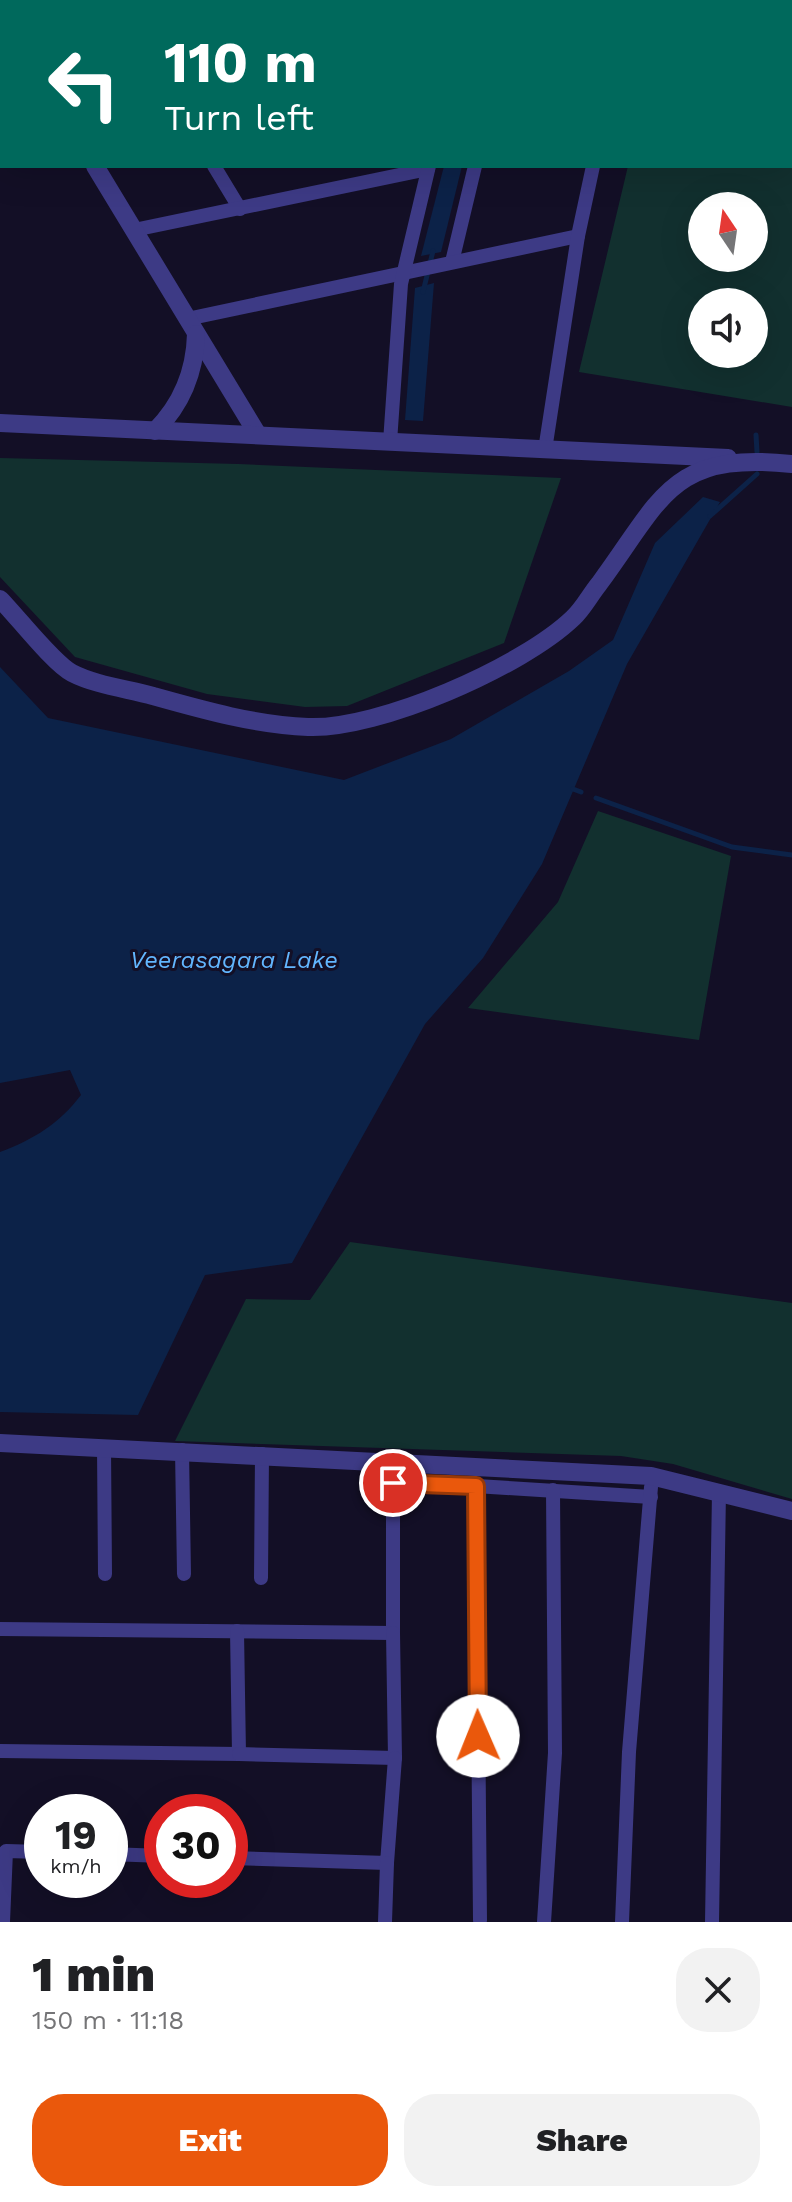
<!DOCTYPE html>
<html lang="en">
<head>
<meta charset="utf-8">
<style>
	:root { --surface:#fff; --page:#f2f2f2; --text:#202124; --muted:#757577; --accent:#ea580c }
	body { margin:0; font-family:"Work Sans",sans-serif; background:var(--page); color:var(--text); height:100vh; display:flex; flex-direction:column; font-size:30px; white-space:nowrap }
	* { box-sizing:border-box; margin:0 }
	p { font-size:26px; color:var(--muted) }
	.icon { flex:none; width:44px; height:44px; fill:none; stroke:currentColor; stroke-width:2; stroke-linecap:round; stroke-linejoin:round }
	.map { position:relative; height:1922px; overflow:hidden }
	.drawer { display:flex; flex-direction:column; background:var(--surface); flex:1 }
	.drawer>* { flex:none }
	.guide { position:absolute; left:0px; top:0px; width:792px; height:168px; box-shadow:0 8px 32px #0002; background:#00695c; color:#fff; overflow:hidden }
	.needle { width:52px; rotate:347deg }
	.fabs { position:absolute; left:688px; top:192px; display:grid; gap:16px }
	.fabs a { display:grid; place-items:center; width:80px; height:80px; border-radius:50%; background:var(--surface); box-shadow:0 8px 32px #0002; font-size:40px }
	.speed { position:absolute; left:24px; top:1794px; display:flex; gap:16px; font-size:40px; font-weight:700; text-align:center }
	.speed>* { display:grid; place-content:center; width:104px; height:104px; border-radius:50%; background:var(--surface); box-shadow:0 8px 32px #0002; line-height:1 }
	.speed small { font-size:20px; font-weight:400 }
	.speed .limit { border:12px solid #d22; background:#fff; color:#111 }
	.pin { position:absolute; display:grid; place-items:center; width:68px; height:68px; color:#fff; margin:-34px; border:4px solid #fff; border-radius:50%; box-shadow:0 2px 8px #0007 }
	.me { position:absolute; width:88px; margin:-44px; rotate:359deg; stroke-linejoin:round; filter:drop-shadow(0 0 6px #0008) }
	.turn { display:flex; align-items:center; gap:28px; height:168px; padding:0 32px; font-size:36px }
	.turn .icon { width:104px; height:104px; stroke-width:2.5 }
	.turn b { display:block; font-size:56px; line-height:68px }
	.round { display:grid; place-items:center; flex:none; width:84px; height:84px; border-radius:32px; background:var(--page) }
	.overview { display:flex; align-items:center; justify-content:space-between; height:136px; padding:0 32px }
	h1 { font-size:48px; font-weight:800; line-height:60px }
	.cta { display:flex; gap:16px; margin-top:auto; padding:16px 32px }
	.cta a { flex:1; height:92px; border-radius:32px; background:var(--accent); color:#fff; font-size:32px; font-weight:800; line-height:92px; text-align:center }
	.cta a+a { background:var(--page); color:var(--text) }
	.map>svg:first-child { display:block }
</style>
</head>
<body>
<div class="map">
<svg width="792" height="1922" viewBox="0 0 792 1922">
	<rect width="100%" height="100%" fill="#130f26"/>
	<g fill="#12302f" fill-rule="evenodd">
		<path d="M674 0H792V407L579 372 628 166H790V2ZM702 206H754V258H702ZM754 302V354H702V302Z"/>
		<path d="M0 458 238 464 561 478 504 643 347 706 305 707 207 694 75 657 0 577Z"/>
		<path d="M598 811 731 856 699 1040 468 1008 558 902Z"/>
		<path d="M350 1242 792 1303V1499L673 1464 621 1456 175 1441 246 1299 310 1300Z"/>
	</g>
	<g fill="#0c2248">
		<path d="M444 166H462L441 252 421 256Z"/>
		<path d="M434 283 423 421 405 420 415 288Z"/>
		<path d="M703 497 720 502 627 664 542 864 483 958 425 1024 292 1263 205 1275 138 1415 0 1412V1152C33 1140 60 1123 81 1095L70 1070 0 1083V667L48 718 344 780 451 739 569 671 613 640 655 543Z"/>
	</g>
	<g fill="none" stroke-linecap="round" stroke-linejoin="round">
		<g stroke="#0c2248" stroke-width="5">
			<path d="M423 292 433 251"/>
			<path d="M756 435 757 452"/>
			<path d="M710 516 757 474"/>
			<path d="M573 789 581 792"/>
			<path d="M596 798 732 847 792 855"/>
		</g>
		<g stroke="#3d3a85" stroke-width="14">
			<path d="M113 0 114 2"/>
			<path d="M468 2 469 0"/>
			<path d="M514 2 515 0"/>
			<path d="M631 2V0"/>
			<path d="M0 123H2"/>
			<path d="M214 166 240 209"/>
			<path d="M134 230 428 169"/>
			<path d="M452 262 475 166"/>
			<path d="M187 319 578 236"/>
			<path d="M390 442 401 284 429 166"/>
			<path d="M545 450 578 236 593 166"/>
			<path d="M104 1447 105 1574"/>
			<path d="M182 1450 184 1574"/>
			<path d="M476 1486 480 1920"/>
			<path d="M261 1578 262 1454"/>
			<path d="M0 1629 393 1633V1485L397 1481 651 1497"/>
			<path d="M0 1751 239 1754 237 1631"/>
			<path d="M239 1754 395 1758 393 1633"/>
			<path d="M110 1854 162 1856"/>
			<path d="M230 1858 387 1863 395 1758"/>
			<path d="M3 1922 6 1851 42 1852"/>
			<path d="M385 1922 387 1863"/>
			<path d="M544 1922 555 1753 553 1490"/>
			<path d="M622 1922 629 1752 651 1487"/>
			<path d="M712 1922 719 1492"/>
		</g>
		<g stroke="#3d3a85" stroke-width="18">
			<path d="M0 9 2 12"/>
			<path d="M95 166 258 435"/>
			<path d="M0 423 728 458"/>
			<path d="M155 431C182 404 195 372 196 334"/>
			<path d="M0 599C17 616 53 663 72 673 95 685 128 689 153 696 203 710 256 725 308 727 378 730 522 667 573 618 583 609 590 595 599 584 662 499 670 451 792 464"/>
			<path d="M0 1443 651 1476 792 1511"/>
		</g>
	</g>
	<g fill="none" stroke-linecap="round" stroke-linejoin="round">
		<g stroke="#983908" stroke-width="20">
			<path id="route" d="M393 1483 476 1486 478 1736"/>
		</g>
		<use href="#route" stroke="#ea580c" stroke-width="14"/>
	</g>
	<g text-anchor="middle" stroke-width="6" stroke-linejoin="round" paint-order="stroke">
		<g font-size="24" font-style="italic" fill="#62b6ff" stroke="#130f26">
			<text x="234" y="968">Veerasagara Lake</text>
		</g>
	</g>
</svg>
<div class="fabs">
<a><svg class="needle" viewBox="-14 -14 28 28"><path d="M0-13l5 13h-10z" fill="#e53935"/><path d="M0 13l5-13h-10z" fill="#757577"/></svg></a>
<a><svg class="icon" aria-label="sound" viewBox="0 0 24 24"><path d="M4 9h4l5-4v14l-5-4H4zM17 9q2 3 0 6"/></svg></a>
</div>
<div class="speed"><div>19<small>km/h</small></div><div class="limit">30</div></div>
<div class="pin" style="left:393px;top:1483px;background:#d93025"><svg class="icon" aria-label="arrive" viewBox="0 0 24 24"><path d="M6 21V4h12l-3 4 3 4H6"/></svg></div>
<svg class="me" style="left:478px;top:1736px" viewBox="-20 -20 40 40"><circle r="19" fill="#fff"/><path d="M0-13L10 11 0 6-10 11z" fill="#ea580c"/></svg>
<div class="guide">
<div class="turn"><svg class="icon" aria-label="left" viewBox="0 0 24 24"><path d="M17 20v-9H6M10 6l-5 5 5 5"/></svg><div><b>110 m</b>Turn left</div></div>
</div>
</div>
<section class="drawer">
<div class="overview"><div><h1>1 min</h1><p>150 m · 11:18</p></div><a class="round"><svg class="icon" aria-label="close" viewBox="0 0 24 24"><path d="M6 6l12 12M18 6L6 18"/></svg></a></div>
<div class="cta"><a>Exit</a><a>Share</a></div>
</section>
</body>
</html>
